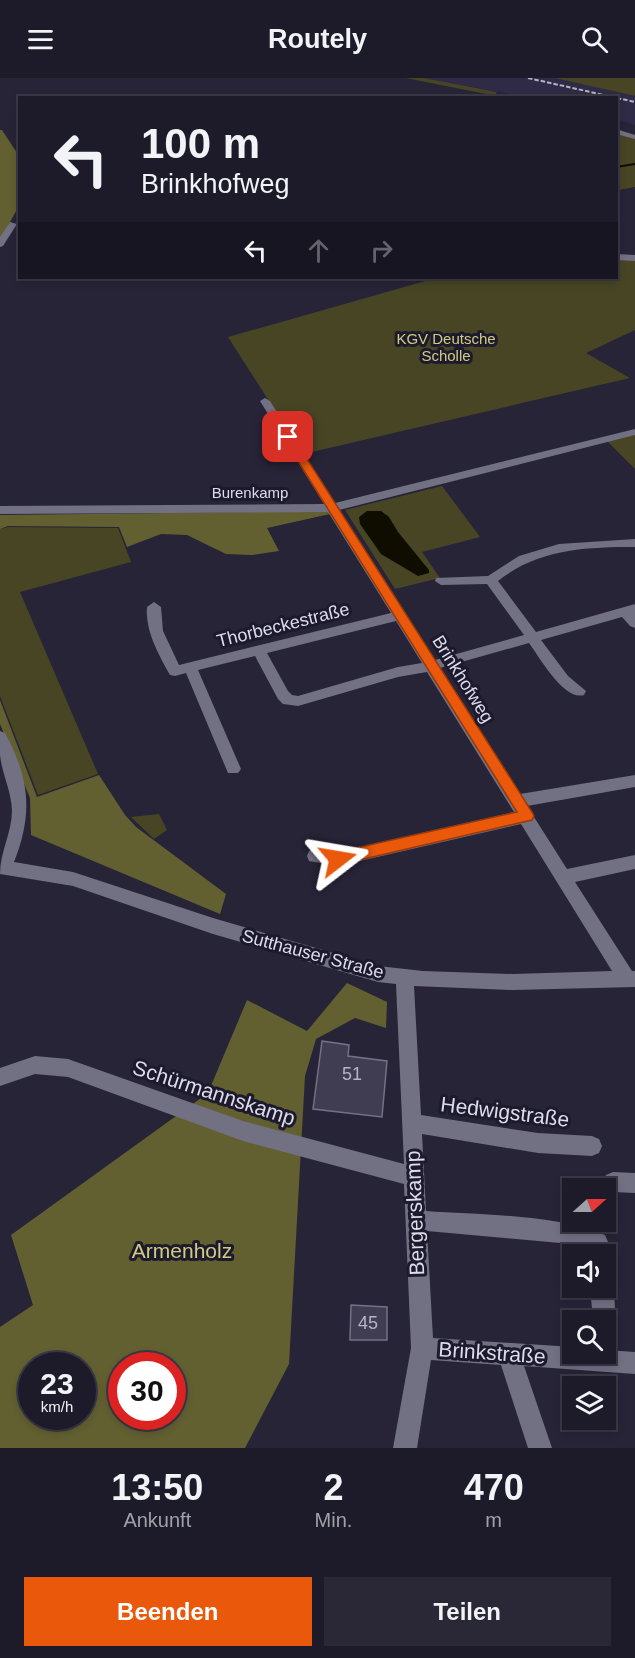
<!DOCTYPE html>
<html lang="de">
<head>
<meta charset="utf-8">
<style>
	:root { --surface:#1d1b2a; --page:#2a2836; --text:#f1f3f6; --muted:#a0a1a8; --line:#3b3947; --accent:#ea580c }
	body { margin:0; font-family:Helvetica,sans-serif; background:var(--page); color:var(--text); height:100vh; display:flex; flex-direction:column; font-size:22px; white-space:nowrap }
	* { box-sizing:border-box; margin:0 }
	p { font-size:20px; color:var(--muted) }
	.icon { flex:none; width:33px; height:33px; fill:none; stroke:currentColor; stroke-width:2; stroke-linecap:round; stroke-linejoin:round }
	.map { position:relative; height:1370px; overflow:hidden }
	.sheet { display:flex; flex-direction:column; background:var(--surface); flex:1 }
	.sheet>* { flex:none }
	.banner { position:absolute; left:18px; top:18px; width:600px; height:183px; border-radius:0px; box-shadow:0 3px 9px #0003,0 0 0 2px var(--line); background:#1d1b2a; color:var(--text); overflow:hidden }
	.needle { width:39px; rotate:69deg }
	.buttons { position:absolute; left:562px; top:1100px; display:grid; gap:12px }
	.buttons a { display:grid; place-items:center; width:54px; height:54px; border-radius:0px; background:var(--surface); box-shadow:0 3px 9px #0003,0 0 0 2px var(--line); font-size:30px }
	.speed { position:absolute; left:18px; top:1274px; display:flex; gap:12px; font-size:30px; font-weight:700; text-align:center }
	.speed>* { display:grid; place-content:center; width:78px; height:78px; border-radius:50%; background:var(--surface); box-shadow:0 3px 9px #0003,0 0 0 2px var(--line); line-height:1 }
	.speed small { font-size:15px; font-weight:400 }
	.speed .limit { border:9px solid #d22; background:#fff; color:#111 }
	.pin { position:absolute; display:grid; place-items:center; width:51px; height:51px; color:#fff; margin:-26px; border-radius:12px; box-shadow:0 3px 9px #0006 }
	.me { position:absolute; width:66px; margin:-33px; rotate:76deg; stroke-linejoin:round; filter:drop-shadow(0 0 4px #0008) }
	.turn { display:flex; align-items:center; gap:21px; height:126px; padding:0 24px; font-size:27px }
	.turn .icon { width:78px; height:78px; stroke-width:2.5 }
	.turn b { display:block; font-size:42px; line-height:51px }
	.lanes { display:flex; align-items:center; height:57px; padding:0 24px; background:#0003; justify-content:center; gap:30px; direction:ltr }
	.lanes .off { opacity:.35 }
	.eta { display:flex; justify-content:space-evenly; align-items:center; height:102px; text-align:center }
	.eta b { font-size:36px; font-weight:800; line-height:42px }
	.cta { display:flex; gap:12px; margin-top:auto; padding:12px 24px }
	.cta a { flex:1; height:69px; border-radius:0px; background:var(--accent); color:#fff; font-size:24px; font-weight:800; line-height:69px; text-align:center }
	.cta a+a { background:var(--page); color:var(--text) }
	header { display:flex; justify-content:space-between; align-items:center; height:78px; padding:0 24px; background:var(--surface); font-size:27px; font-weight:800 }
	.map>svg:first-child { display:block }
</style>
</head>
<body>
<header><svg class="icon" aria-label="menu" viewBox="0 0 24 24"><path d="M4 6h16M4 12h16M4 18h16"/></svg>Routely<svg class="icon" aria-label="search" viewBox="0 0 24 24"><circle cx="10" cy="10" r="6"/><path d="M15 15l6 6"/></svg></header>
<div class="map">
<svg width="635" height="1370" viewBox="0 0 635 1370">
	<rect width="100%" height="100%" fill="#272438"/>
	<path fill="#2f2b46" d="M424 0H557L635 18V47L617 41 616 20 526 19Z"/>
	<g fill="#474524">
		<path d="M406 0H424L497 14 494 18 501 19Z"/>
		<path d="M555 0H635V18Z"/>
		<path d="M616 54 635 60V109L618 112Z"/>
		<path d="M617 180H635V252L586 275 630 300 303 376 228 259 436 200H616Z"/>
		<path d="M635 354V391L606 362Z"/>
		<path d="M442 408 480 459 422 474 440 500 395 511 345 432Z"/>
		<path d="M8 449 118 450 131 484 20 514 98 696 38 717 0 618V451Z"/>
		<path d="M159 736 167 752 154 761 131 739Z"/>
	</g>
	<g fill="#626031" fill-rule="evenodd">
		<path d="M0 52H2L19 78 20 126 0 162Z"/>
		<path d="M328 433 330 436 267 450 279 473 252 477 226 476 187 457 161 456 127 469 119 449 8 448 0 451V437Z"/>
		<path d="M0 622 37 719 99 697 125 737 136 749 226 816 220 836 31 757 30 720 0 646Z"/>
		<path d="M347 905 387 924 386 950 355 940 316 961 305 998 289 1286 245 1370H0V1249L33 1227 11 1157 208 1015 247 922 307 953ZM32 1287H82V1338H32ZM122 1287H172V1338H122Z"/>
	</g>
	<path fill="#0f0d00" d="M367 433H381L389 439 398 454 429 492V495L418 498 381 476 360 446 359 439Z"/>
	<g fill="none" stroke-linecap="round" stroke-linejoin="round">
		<path stroke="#0f0d00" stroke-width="2" d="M616 89 635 86"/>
	</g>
	<g fill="#403d53" stroke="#737088" stroke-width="1.5">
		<path d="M322 963 349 967 348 978 387 983 382 1039 313 1031Z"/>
		<path d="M351 1227 387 1229V1262H350Z"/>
	</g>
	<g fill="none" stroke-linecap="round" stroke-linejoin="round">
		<g fill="#727083" fill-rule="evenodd">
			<path d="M616 51 635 57V61L616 56Z"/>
			<path d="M10 144 17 146 3 168 0 169V159Z"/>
			<path d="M616 176 635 177V183L616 182Z"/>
			<path d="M265 320 270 323 335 425 635 351V357L339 432 435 582 524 557 487 506 441 507 435 503 436 500 488 498 519 478 559 466 635 461V469C585 469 538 471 498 503L536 554 635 526V550L630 548 622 539 541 562 568 598 586 613 584 617C564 623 540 580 529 565L440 590 520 716 635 697V709L527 728 567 791 635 777V791L575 804 632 893H635V909L513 912 414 908 421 1037 538 1055 592 1058 599 1061 602 1068 599 1075 592 1078 538 1075 422 1056 426 1133C480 1137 555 1136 605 1157L608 1164 606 1182V1176H587L588 1172 560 1165 427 1153 433 1260 573 1269V1275H606V1272L635 1274V1296L524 1288 552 1370H528L501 1287 431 1282 417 1370H393L411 1270 404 1106 243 1063 68 999 35 996 0 1008V990L35 978 68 981 243 1043 404 1086 396 906 378 904 213 856 73 808 0 796C0 773 12 755 12 732 11 712 2 696 0 677 0 669 0 661 0 653L5 655C30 701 33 736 14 784L73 794 213 840 378 888 423 893 513 896 612 893 521 746 338 788 309 783 307 778 309 773 315 771 338 774 514 734 427 594 398 599 298 628 283 626 278 621 255 578 198 592 241 691 238 695H228L186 595 175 598 170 597C159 577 145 553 147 529L154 524 161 529 163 553 179 587 391 535 328 434 0 436V428L324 426 260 323ZM396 543 422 585 398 589 298 618 292 617 288 613 267 575Z"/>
			<path d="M613 1094 635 1095V1115L613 1114 606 1111 603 1104 606 1097Z"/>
			<path d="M606 1200C616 1210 617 1237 612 1250L606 1252V1242H593L590 1209H606Z"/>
		</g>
		<path stroke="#b3b2c1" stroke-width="2" stroke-dasharray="4.5 2" stroke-linecap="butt" d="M528 0 635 24"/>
	</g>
	<path fill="#ea580c" stroke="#983908" stroke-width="1.5" d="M288 356 293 359 532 734 534 738 532 742 338 787 332 785 330 781 332 776 338 774 517 734 283 359Z"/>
	<g text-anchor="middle" stroke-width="6" stroke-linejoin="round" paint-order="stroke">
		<g font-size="15" fill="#cfcc80" stroke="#1d1a2e">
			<text x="446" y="266">KGV Deutsche<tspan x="446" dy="17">Scholle</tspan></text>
		</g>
		<g font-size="15" fill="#dddcea" stroke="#1d1a2e">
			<text x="250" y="420">Burenkamp</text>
		</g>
		<g font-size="18" fill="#dddcea" stroke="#1d1a2e">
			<text transform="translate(283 547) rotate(-14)" y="6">Thorbeckestraße</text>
			<text transform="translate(463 601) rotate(58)" y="6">Brinkhofweg</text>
			<text transform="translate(313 876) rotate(15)" y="6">Sutthauser Straße</text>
		</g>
		<g font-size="18" fill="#b6b4c4">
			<text x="352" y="1002">51</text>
			<text x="368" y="1251">45</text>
		</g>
		<g font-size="21" fill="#dddcea" stroke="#1d1a2e">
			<text transform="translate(214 1015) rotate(18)" y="7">Schürmannskamp</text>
			<text transform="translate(505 1034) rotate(7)" y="7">Hedwigstraße</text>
			<text transform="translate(415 1135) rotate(-92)" y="7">Bergerskamp</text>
			<text transform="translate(492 1275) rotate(4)" y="7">Brinkstraße</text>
		</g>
		<g font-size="21" fill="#cfcc80" stroke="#1d1a2e">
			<text x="182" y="1180">Armenholz</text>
		</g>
	</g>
</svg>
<div class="buttons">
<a><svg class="needle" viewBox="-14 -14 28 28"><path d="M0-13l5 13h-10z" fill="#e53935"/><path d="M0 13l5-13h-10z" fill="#a0a1a8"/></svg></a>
<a><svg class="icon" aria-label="sound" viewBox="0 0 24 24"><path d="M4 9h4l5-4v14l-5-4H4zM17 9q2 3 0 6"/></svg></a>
<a><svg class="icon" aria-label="search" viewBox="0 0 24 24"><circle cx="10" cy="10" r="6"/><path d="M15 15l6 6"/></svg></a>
<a><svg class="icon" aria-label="layers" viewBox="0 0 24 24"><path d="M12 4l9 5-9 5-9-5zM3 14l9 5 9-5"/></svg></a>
</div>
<div class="speed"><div>23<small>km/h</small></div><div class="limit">30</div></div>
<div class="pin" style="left:288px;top:359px;background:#d93025"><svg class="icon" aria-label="arrive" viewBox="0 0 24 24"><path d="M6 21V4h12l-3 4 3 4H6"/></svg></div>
<svg class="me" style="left:338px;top:781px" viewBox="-20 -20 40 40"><path d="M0-17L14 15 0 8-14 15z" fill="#ea580c" stroke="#fff" stroke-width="4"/></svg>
<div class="banner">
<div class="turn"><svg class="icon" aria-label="left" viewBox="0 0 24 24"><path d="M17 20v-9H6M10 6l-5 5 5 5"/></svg><div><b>100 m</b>Brinkhofweg</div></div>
<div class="lanes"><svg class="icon" aria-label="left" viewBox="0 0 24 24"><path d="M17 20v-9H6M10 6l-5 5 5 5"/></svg><svg class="icon off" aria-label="ahead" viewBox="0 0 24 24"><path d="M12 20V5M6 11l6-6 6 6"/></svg><svg class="icon off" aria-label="right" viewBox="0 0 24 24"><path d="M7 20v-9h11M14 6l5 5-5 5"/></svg></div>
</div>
</div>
<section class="sheet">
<div class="eta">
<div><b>13:50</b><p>Ankunft</p></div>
<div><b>2</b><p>Min.</p></div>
<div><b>470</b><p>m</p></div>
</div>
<div class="cta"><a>Beenden</a><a>Teilen</a></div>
</section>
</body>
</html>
